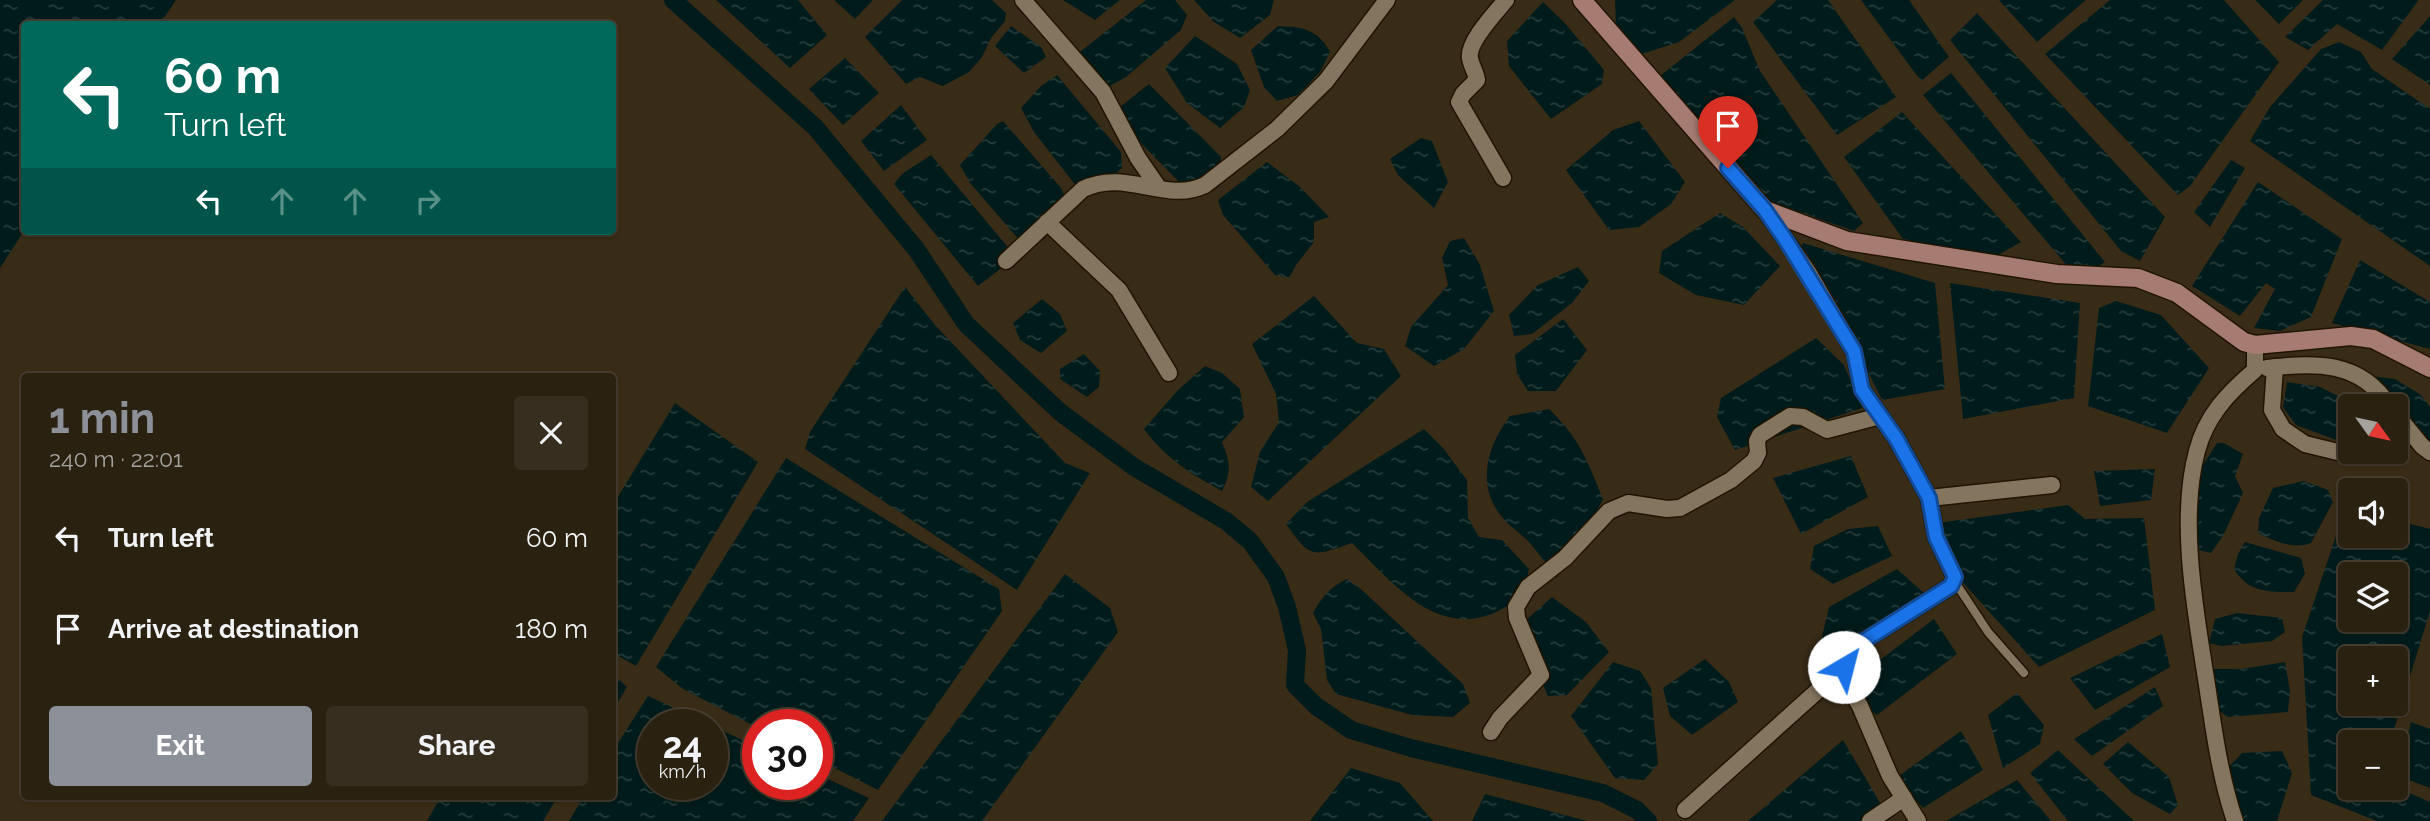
<!DOCTYPE html>
<html lang="en">
<head>
<meta charset="utf-8">
<style>
	:root { --surface:#2b2111; --page:#372e1f; --text:#f1f3f6; --muted:#a6a39f; --line:#473e31; --accent:#8c9099 }
	body { margin:0; font-family:Raleway,sans-serif; background:var(--page); color:var(--text); height:100vh; display:flex; flex-direction:column; font-size:26px; white-space:nowrap }
	* { box-sizing:border-box; margin:0 }
	p { font-size:23px; color:var(--muted) }
	.icon { flex:none; width:38px; height:38px; fill:none; stroke:currentColor; stroke-width:2; stroke-linecap:round; stroke-linejoin:round }
	.map { position:relative; flex:1; overflow:hidden }
	.sheet { position:absolute; left:21px; top:373px; width:595px; height:427px; display:flex; flex-direction:column; background:var(--surface); border-radius:7px; box-shadow:0 2px 5px #0004,0 0 0 2px var(--line) }
	.sheet>* { flex:none }
	.banner { position:absolute; left:21px; top:21px; width:595px; height:214px; border-radius:7px; box-shadow:0 2px 5px #0004,0 0 0 2px var(--line); background:#00695c; color:#fff; overflow:hidden }
	.needle { width:46px; rotate:123deg }
	.tools { position:absolute; left:2338px; top:394px; display:grid; gap:14px }
	.tools a { display:grid; place-items:center; width:70px; height:70px; border-radius:7px; background:var(--surface); box-shadow:0 2px 5px #0004,0 0 0 2px var(--line); font-size:35px }
	.speed { position:absolute; left:637px; top:709px; display:flex; gap:14px; font-size:35px; font-weight:700; text-align:center }
	.speed>* { display:grid; place-content:center; width:91px; height:91px; border-radius:50%; background:var(--surface); box-shadow:0 2px 5px #0004,0 0 0 2px var(--line); line-height:1 }
	.speed small { font-size:18px; font-weight:400 }
	.speed .limit { border:10px solid #d22; background:#fff; color:#111 }
	.pin { position:absolute; display:grid; place-items:center; width:60px; height:60px; color:#fff; margin:-72px -30px; border-radius:50% 50% 50% 0; rotate:-45deg; box-shadow:0 0 7px #0007 }
	.pin .icon { rotate:45deg }
	.me { position:absolute; width:77px; margin:-38px; rotate:37deg; stroke-linejoin:round; filter:drop-shadow(0 0 5px #0008) }
	.turn { display:flex; align-items:center; gap:24px; height:147px; padding:0 28px; font-size:32px }
	.turn .icon { width:91px; height:91px; stroke-width:2.5 }
	.turn b { display:block; font-size:49px; line-height:60px }
	.lanes { display:flex; align-items:center; height:66px; padding:0 28px; background:#0003; justify-content:center; gap:35px; direction:ltr }
	.lanes .off { opacity:.35 }
	.round { display:grid; place-items:center; flex:none; width:74px; height:74px; border-radius:7px; background:var(--page) }
	.summary { display:flex; align-items:center; justify-content:space-between; height:119px; padding:0 28px }
	h1 { font-size:42px; font-weight:700; line-height:52px; color:var(--accent) }
	.cta { display:flex; gap:14px; margin-top:auto; padding:14px 28px }
	.cta a { flex:1; height:80px; border-radius:7px; background:var(--accent); color:#fff; font-size:28px; font-weight:700; line-height:80px; text-align:center }
	.cta a+a { background:var(--page); color:var(--text) }
	ul { padding:0; list-style:none }
	li { display:flex; align-items:center; gap:21px; height:91px; padding:0 28px }
	li div { flex:1 }
	li b { display:block; font-size:26px }
	li em { font-style:normal }
	.map>svg:first-child { display:block }
</style>
</head>
<body>
<div class="map">
<svg width="2430" height="821" viewBox="0 0 2430 821">
	<defs>
		<pattern id="water-ripples" width="26" height="14" patternUnits="userSpaceOnUse" patternTransform="scale(1.75)"><rect width="26" height="14" fill="#001b1b"/><path d="M2 4q2-2 4 0t4 0M15 11q2-2 4 0t4 0" fill="none" stroke="#253c3b"/></pattern>
	</defs>
	<rect width="100%" height="100%" fill="#392c17"/>
	<g fill="url(#water-ripples)" fill-rule="evenodd">
		<path d="M0 0H176L160 24H24V231L0 268Z"/>
		<path d="M716 0H798L827 35 790 68Z"/>
		<path d="M834 0H873L855 19Z"/>
		<path d="M902 0H992L1006 13 1005 21 991 38 982 57 969 72 943 86 920 77 906 84 865 37Z"/>
		<path d="M1063 0H1120L1095 20Z"/>
		<path d="M1146 0H1175L1187 15 1181 30 1126 77 1106 88 1076 55Z"/>
		<path d="M1194 0H1274L1270 15 1240 38 1214 22Z"/>
		<path d="M1615 0H1735L1679 42 1642 54 1616 30Z"/>
		<path d="M1777 0H1828L1896 97 1837 135 1753 22Z"/>
		<path d="M1861 0H1909L1949 57 1921 81Z"/>
		<path d="M1999 0H2086L2037 42Z"/>
		<path d="M2110 0H2224L2279 62 2190 186 2178 195 2045 54Z"/>
		<path d="M2255 0H2303L2279 24Z"/>
		<path d="M2323 0H2418V1L2382 50 2337 24 2308 50 2285 37Z"/>
		<path d="M1543 2 1564 22 1604 70 1602 84 1551 119 1509 66 1507 41Z"/>
		<path d="M1977 13 2165 217 2140 261 2121 251 1950 40Z"/>
		<path d="M2430 16V85L2392 59Z"/>
		<path d="M1734 17 1742 28 1760 71 1863 223 1854 231 1763 199 1655 80Z"/>
		<path d="M1011 26 1041 47 1046 57 1024 73 995 46Z"/>
		<path d="M1278 26C1302 27 1318 29 1330 52L1320 72 1298 95 1277 101 1264 87 1251 50Z"/>
		<path d="M1195 36 1237 64 1250 90 1244 107 1220 128 1187 103 1165 68Z"/>
		<path d="M2339 42 2361 52 2372 69 2430 109V266L2250 141 2270 107 2321 49Z"/>
		<path d="M845 58 879 93 843 125 809 89Z"/>
		<path d="M1951 73 2105 262 2091 271 2068 267 1923 95Z"/>
		<path d="M1057 75 1121 152 1122 168 1102 185 1080 191 1034 132 1021 108 1041 86Z"/>
		<path d="M1149 84 1221 157 1220 170 1184 187 1136 138 1120 107Z"/>
		<path d="M901 105 927 140 884 171 861 141Z"/>
		<path d="M1902 112 2021 242 1991 259 1903 239 1844 157Z"/>
		<path d="M1003 121 1061 188 1068 203 1053 222 1045 238 1027 249 970 183 960 165 997 124Z"/>
		<path d="M1639 121 1685 182 1671 204 1639 227 1609 230 1566 170 1613 130Z"/>
		<path d="M1421 138 1432 141 1448 182 1434 208 1398 175 1390 159Z"/>
		<path d="M931 155 1016 257 978 286 894 184 902 174Z"/>
		<path d="M2231 160 2245 168 2210 227 2194 212Z"/>
		<path d="M1267 162 1300 187 1329 217 1314 222V242L1296 265 1289 278 1275 275 1223 215 1218 200Z"/>
		<path d="M2258 182 2342 239 2311 317 2280 331 2254 328 2275 289 2266 283 2240 316 2192 286Z"/>
		<path d="M1720 213 1743 227 1780 266 1744 305 1696 295 1659 273 1662 251Z"/>
		<path d="M1464 238 1480 265 1494 311 1464 349 1434 366 1405 346 1411 327 1448 285 1442 258 1450 241Z"/>
		<path d="M1803 243 1935 283 1945 389 1882 400 1822 279 1800 249Z"/>
		<path d="M2360 260 2430 302V349L2332 323Z"/>
		<path d="M1578 267 1589 281 1572 303 1532 334 1514 336 1509 315 1538 285Z"/>
		<path d="M1950 283 2080 303 2074 398 1963 419Z"/>
		<path d="M905 287 935 325 1065 463 1090 473 1017 590 805 449 810 432Z"/>
		<path d="M1314 296 1357 343 1384 349 1401 376 1268 501 1251 487 1260 452 1279 422 1276 394 1252 344Z"/>
		<path d="M1042 299 1060 314 1067 331 1041 353 1020 340 1013 323Z"/>
		<path d="M2116 301 2161 315 2209 368 2167 433 2088 406 2099 308Z"/>
		<path d="M1563 319 1587 350 1556 391H1528L1517 374 1515 355Z"/>
		<path d="M1816 338 1844 365 1862 408 1735 450 1717 417 1721 398Z"/>
		<path d="M1084 354 1100 371 1099 387 1087 397 1060 379V369Z"/>
		<path d="M1205 366 1222 373 1240 389 1244 417 1222 442C1230 462 1232 472 1222 491 1190 473 1166 459 1144 429L1178 390Z"/>
		<path d="M2349 373 2395 379 2421 395 2430 407V453Z"/>
		<path d="M2287 382 2320 387 2358 406H2350V441H2339L2296 425 2283 407Z"/>
		<path d="M675 403 758 462 636 666 613 653V505Z"/>
		<path d="M1549 409C1580 439 1587 460 1603 499L1587 531 1546 563C1540 556 1535 549 1529 542 1520 533 1509 526 1501 516 1476 484 1487 446 1510 416Z"/>
		<path d="M1424 429 1443 448 1467 480 1468 518 1479 537 1502 540 1529 569C1526 587 1516 603 1498 611 1437 641 1391 581 1352 543 1312 557 1311 559 1286 524L1307 502Z"/>
		<path d="M2217 443H2224L2243 454 2235 476 2243 493 2223 536 2211 553 2199 550 2193 528 2203 465Z"/>
		<path d="M1851 456 1868 497 1801 534 1773 478Z"/>
		<path d="M786 458 999 589 1002 611 878 790 817 759V724H758V728L683 689 656 667Z"/>
		<path d="M2155 469 2151 500 2100 506 2094 471Z"/>
		<path d="M2304 481 2328 490 2333 502 2311 543C2293 550 2275 541 2258 533L2259 518 2273 488Z"/>
		<path d="M2068 505 2085 519 2144 518 2155 610 2039 667 1948 566 1937 523Z"/>
		<path d="M2346 506 2350 507V536H2396V520L2430 529V611L2390 742H2350V788L2396 787 2430 802V821H2377L2311 795 2302 637ZM2396 574V620H2350V574ZM2396 658V704H2350V658Z"/>
		<path d="M1878 526 1892 556 1833 584 1810 569 1814 546 1848 529Z"/>
		<path d="M2245 542 2301 558 2305 574 2294 592C2268 592 2249 593 2234 569L2238 554Z"/>
		<path d="M1897 569 1933 601 1843 663 1821 641 1829 607Z"/>
		<path d="M1065 574 1110 608 1118 632 982 821H882Z"/>
		<path d="M1347 579 1362 590 1463 684 1470 703 1453 717 1412 715 1336 694 1327 680 1321 629 1313 613C1322 597 1330 587 1347 579Z"/>
		<path d="M1552 597 1586 622 1609 652 1567 695 1548 696 1518 627Z"/>
		<path d="M2237 613 2282 618 2285 632 2272 641 2222 646 2209 643 2215 619Z"/>
		<path d="M1934 619 1957 654 1877 715 1864 706 1851 682Z"/>
		<path d="M2162 634 2170 667 2095 710 2070 678Z"/>
		<path d="M1705 659 1729 682 1738 702 1692 735 1670 716 1663 688Z"/>
		<path d="M1613 662 1640 671 1651 688 1658 764 1644 780 1615 778 1571 716Z"/>
		<path d="M2285 662 2290 691 2288 712 2228 717 2216 709 2214 669H2241Z"/>
		<path d="M613 674 627 687 613 710Z"/>
		<path d="M2155 687 2163 706 2092 756 2074 739Z"/>
		<path d="M2017 693 2044 725 2040 744 2003 768 1988 715Z"/>
		<path d="M648 696 710 724H653V784H712V726L758 747V784H817V774L869 798 853 821H569L584 796H612L613 751Z"/>
		<path d="M2411 722 2430 729V788L2406 779 2400 767Z"/>
		<path d="M1961 731 1983 770 1923 808 1896 778Z"/>
		<path d="M1843 740 1886 813 1877 821H1748Z"/>
		<path d="M2128 742 2169 777 2178 805 2170 814 2132 793 2103 764Z"/>
		<path d="M2058 750 2134 821H2068L2030 773Z"/>
		<path d="M2282 751 2292 773 2277 821H2240L2226 770 2242 753Z"/>
		<path d="M1351 768 1400 783 1433 821H1310Z"/>
		<path d="M2017 780 2051 821H1946Z"/>
		<path d="M1485 794 1587 821H1472Z"/>
		<path d="M441 796H558L543 821H427Z"/>
	</g>
	<g fill="none" stroke-linecap="round" stroke-linejoin="round">
		<path stroke="#001b1b" stroke-width="18" d="M673 0 815 127 916 249 966 324 1060 412 1134 467 1226 521 1250 541 1276 577 1287 607 1297 650 1295 685 1316 706 1351 730 1411 748 1603 793 1637 810 1648 821"/>
		<g stroke="#201402" stroke-width="11">
			<path id="lane" d="M1955 582 1988 632 2024 673"/>
		</g>
		<g stroke="#201402" stroke-width="19">
			<g id="street">
				<path d="M1023 0 1103 92 1138 158 1158 187"/>
				<path d="M1503 178 1459 102 1463 94 1477 80C1476 72 1471 66 1470 58 1467 42 1496 12 1506 0"/>
				<path d="M1765 210 1808 272 1854 351 1862 390 1896 438 1929 498 1936 537 1955 577 1951 586 1854 647 1845 661 1844 678 1860 706 1890 776 1918 821"/>
				<path d="M1047 222 1119 290 1169 373"/>
				<path d="M1006 261 1083 189C1126 168 1166 204 1205 185L1277 129 1326 81 1387 0"/>
				<path d="M2275 367 2272 410 2283 429 2305 444 2350 455 2367 452"/>
				<path d="M2267 368C2315 362 2361 361 2389 406"/>
				<path d="M2396 414 2422 446 2430 452"/>
				<path d="M1929 498 2052 485"/>
				<path d="M1491 732 1500 718 1541 675 1517 618 1516 607 1528 587 1565 558 1609 511 1628 503 1667 509 1680 508 1731 480 1754 461 1758 453 1757 441 1760 435 1790 416 1803 417 1827 430 1880 416"/>
				<path d="M1685 810 1844 667"/>
				<path d="M1870 821 1904 798"/>
				<path d="M2235 821C2220 777 2214 731 2207 685 2196 614 2178 521 2197 451 2206 416 2228 393 2255 370V345"/>
			</g>
		</g>
		<g stroke="#201402" stroke-width="21">
			<path id="secondary" d="M1582 0 1765 210 1847 241 2057 274 2138 278 2177 293 2244 342 2255 345 2351 336 2373 339 2430 368"/>
		</g>
		<use href="#lane" stroke="#84755e" stroke-width="8"/>
		<use href="#street" stroke="#84755e" stroke-width="16"/>
		<use href="#secondary" stroke="#a67b72" stroke-width="18"/>
	</g>
	<g fill="none" stroke-linecap="round" stroke-linejoin="round">
		<g stroke="#114b97" stroke-width="18">
			<path id="route" d="M1728 168 1765 210 1787 242 1854 351 1862 390 1896 438 1929 498 1936 537 1955 577 1951 586 1854 647 1845 661 1844 667"/>
		</g>
		<use href="#route" stroke="#1a73e8" stroke-width="12"/>
	</g>
</svg>
<div class="tools">
<a><svg class="needle" viewBox="-14 -14 28 28"><path d="M0-13l5 13h-10z" fill="#e53935"/><path d="M0 13l5-13h-10z" fill="#a6a39f"/></svg></a>
<a><svg class="icon" aria-label="sound" viewBox="0 0 24 24"><path d="M4 9h4l5-4v14l-5-4H4zM17 9q2 3 0 6"/></svg></a>
<a><svg class="icon" aria-label="layers" viewBox="0 0 24 24"><path d="M12 4l9 5-9 5-9-5zM3 14l9 5 9-5"/></svg></a>
<a>+</a>
<a>−</a>
</div>
<div class="speed"><div>24<small>km/h</small></div><div class="limit">30</div></div>
<div class="pin" style="left:1728px;top:168px;background:#d93025"><svg class="icon" aria-label="arrive" viewBox="0 0 24 24"><path d="M6 21V4h12l-3 4 3 4H6"/></svg></div>
<svg class="me" style="left:1844px;top:667px" viewBox="-20 -20 40 40"><circle r="19" fill="#fff"/><path d="M0-13L10 11 0 6-10 11z" fill="#1a73e8"/></svg>
<div class="banner">
<div class="turn"><svg class="icon" aria-label="left" viewBox="0 0 24 24"><path d="M17 20v-9H6M10 6l-5 5 5 5"/></svg><div><b>60 m</b>Turn left</div></div>
<div class="lanes"><svg class="icon" aria-label="left" viewBox="0 0 24 24"><path d="M17 20v-9H6M10 6l-5 5 5 5"/></svg><svg class="icon off" aria-label="ahead" viewBox="0 0 24 24"><path d="M12 20V5M6 11l6-6 6 6"/></svg><svg class="icon off" aria-label="ahead" viewBox="0 0 24 24"><path d="M12 20V5M6 11l6-6 6 6"/></svg><svg class="icon off" aria-label="right" viewBox="0 0 24 24"><path d="M7 20v-9h11M14 6l5 5-5 5"/></svg></div>
</div>
<section class="sheet">
<div class="summary"><div><h1>1 min</h1><p>240 m · 22:01</p></div><a class="round"><svg class="icon" aria-label="close" viewBox="0 0 24 24"><path d="M6 6l12 12M18 6L6 18"/></svg></a></div>
<ul>
<li><svg class="icon" aria-label="left" viewBox="0 0 24 24"><path d="M17 20v-9H6M10 6l-5 5 5 5"/></svg><div><b>Turn left</b></div><em>60 m</em></li>
<li><svg class="icon" aria-label="arrive" viewBox="0 0 24 24"><path d="M6 21V4h12l-3 4 3 4H6"/></svg><div><b>Arrive at destination</b></div><em>180 m</em></li>
</ul>
<div class="cta"><a>Exit</a><a>Share</a></div>
</section>
</div>
</body>
</html>
